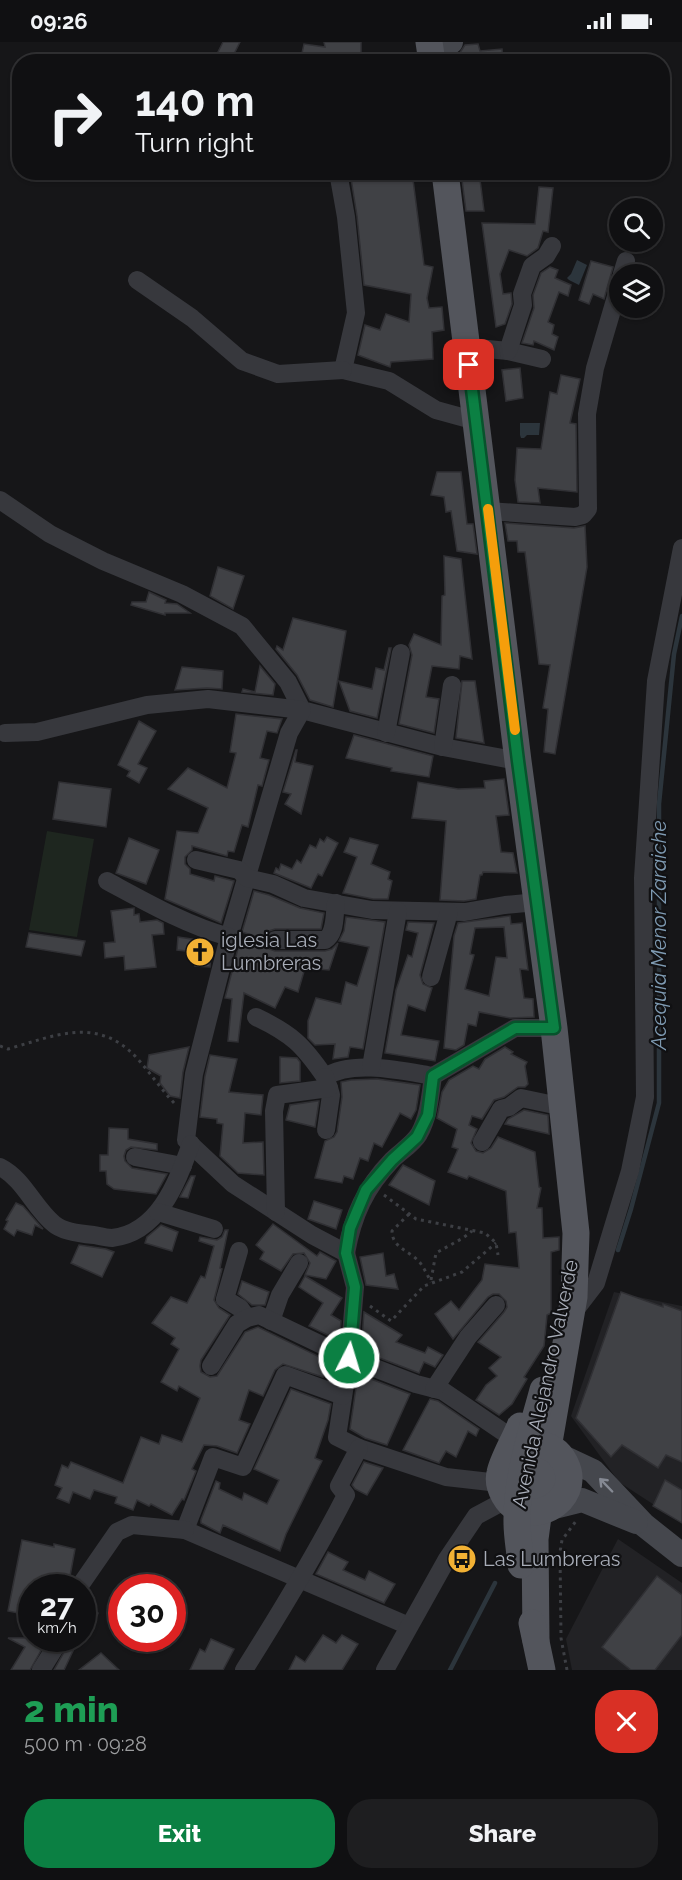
<!DOCTYPE html>
<html lang="en">
<head>
<meta charset="utf-8">
<style>
	:root { --surface:#101012; --page:#1e1e20; --text:#f1f3f6; --muted:#9c9d9f; --line:#303032; --accent:#0b8043 }
	body { margin:0; font-family:Raleway,sans-serif; background:var(--page); color:var(--text); height:100vh; display:flex; flex-direction:column; font-size:22px; white-space:nowrap }
	* { box-sizing:border-box; margin:0 }
	p { font-size:20px; color:var(--muted) }
	.icon { flex:none; width:33px; height:33px; fill:none; stroke:currentColor; stroke-width:2; stroke-linecap:round; stroke-linejoin:round }
	.map { position:relative; height:1628px; overflow:hidden }
	.side { display:flex; flex-direction:column; background:var(--surface); flex:1 }
	.side>* { flex:none }
	.banner { position:absolute; left:12px; top:12px; width:658px; height:126px; border-radius:24px; box-shadow:0 2px 4px #0004,0 0 0 2px var(--line); background:#101012; color:var(--text); overflow:hidden }
	.fabs { position:absolute; left:609px; top:156px; display:grid; gap:12px }
	.fabs a { display:grid; place-items:center; width:54px; height:54px; border-radius:50%; background:var(--surface); box-shadow:0 2px 4px #0004,0 0 0 2px var(--line); font-size:30px }
	.speed { position:absolute; left:18px; top:1532px; display:flex; gap:12px; font-size:30px; font-weight:700; text-align:center }
	.speed>* { display:grid; place-content:center; width:78px; height:78px; border-radius:50%; background:var(--surface); box-shadow:0 2px 4px #0004,0 0 0 2px var(--line); line-height:1 }
	.speed small { font-size:15px; font-weight:400 }
	.speed .limit { border:9px solid #d22; background:#fff; color:#111 }
	.pin { position:absolute; display:grid; place-items:center; width:51px; height:51px; color:#fff; margin:-26px; border-radius:12px; box-shadow:0 3px 9px #0006 }
	.me { position:absolute; width:66px; margin:-33px; rotate:5deg; stroke-linejoin:round; filter:drop-shadow(0 0 4px #0008) }
	.turn { display:flex; align-items:center; gap:21px; height:126px; padding:0 24px; font-size:27px }
	.turn .icon { width:78px; height:78px; stroke-width:2.5 }
	.turn b { display:block; font-size:42px; line-height:51px }
	.round { display:grid; place-items:center; flex:none; width:63px; height:63px; border-radius:24px; background:var(--page) }
	.headline { display:flex; align-items:center; justify-content:space-between; height:102px; padding:0 24px }
	h1 { font-size:36px; font-weight:800; line-height:45px; color:#1e9e55 }
	.action { display:flex; gap:12px; margin-top:auto; padding:12px 24px }
	.action a { flex:1; height:69px; border-radius:24px; background:var(--accent); color:#fff; font-size:24px; font-weight:800; line-height:69px; text-align:center }
	.action a+a { background:var(--page); color:var(--text) }
	.status { display:flex; justify-content:space-between; align-items:center; height:42px; padding:0 30px; background:var(--surface); direction:ltr }
	.status svg { height:16px; fill:currentColor }
	.map>svg:first-child { display:block }
</style>
</head>
<body>
<div class="status"><b>09:26</b><svg viewBox="0 0 49 12"><path d="M0 12V9h3v3zM5 12V6h3v6zM10 12V3h3v9zM15 12V0h3v12zM26 1h20v11H26zM47 4h2v5h-2z"/></svg></div>
<div class="map">
<svg width="682" height="1628" viewBox="0 0 682 1628">
	<rect width="100%" height="100%" fill="#161618"/>
	<g fill="#222225">
		<path d="M614 1250 682 1264V1481L619 1440 571 1374Z"/>
		<path d="M618 1497 682 1541V1628H572L566 1597Z"/>
	</g>
	<path fill="#1e261f" d="M47 789 94 797 77 895 29 888Z"/>
	<g fill="#2c353c">
		<path d="M577 218 587 223 579 243 569 238 567 236 571 232Z"/>
		<path d="M520 381H540L539 393H527L524 396H521L520 393Z"/>
	</g>
	<g fill="none" stroke-linecap="round" stroke-linejoin="round">
		<g stroke="#2c353c" stroke-width="4.5">
			<path d="M618 1208 631 1167 659 1061V762L674 612 682 574"/>
			<path d="M450 1628 495 1541"/>
		</g>
	</g>
	<g fill="#404145" stroke="#303034" stroke-width="1.5" fill-rule="evenodd">
		<path d="M223 0H240L230 20H213Z"/>
		<path d="M324 0H361V20H300L304 2 325 5Z"/>
		<path d="M478 2 480 9 502 7 503 20H459V12L465 3Z"/>
		<path d="M350 130H412L424 223 433 225 427 256 429 266 442 265 444 288 432 290 433 317 391 320 390 325 358 313 365 283 380 288 386 272 409 280 411 252 364 243 357 174Z"/>
		<path d="M461 130H479L484 169H466Z"/>
		<path d="M539 145 553 146 548 190 543 189 538 206 527 214 509 208 500 232 503 252 511 251 512 262 505 282 496 285 482 181 535 182Z"/>
		<path d="M591 219 613 225 604 257 593 252 589 262 579 258Z"/>
		<path d="M550 225 558 228 555 236 571 243 568 254 559 250 548 280 554 283 552 292 558 295 554 308 534 299 533 303 522 301 534 266 533 253 541 231Z"/>
		<path d="M520 326 523 356 506 359 502 328Z"/>
		<path d="M561 333 580 337 570 381 576 382 577 450 538 446 540 461 518 460 515 438 517 406 541 407 550 350 557 352Z"/>
		<path d="M437 430H461L467 482H473L477 512 457 509 451 469 446 470 444 455 431 453Z"/>
		<path d="M505 481 574 486 585 484 587 525 555 712 544 710 548 667 543 666 550 623 539 622 525 510H518L517 499H508Z"/>
		<path d="M444 514 461 517 472 617 460 614 459 627 432 624 426 655 439 657 434 691 399 682 412 613 409 603 414 592 441 603 442 554 445 553Z"/>
		<path d="M218 525 244 534 233 567 210 554Z"/>
		<path d="M149 550 166 558 165 561 177 562 190 571H165V573L131 563 132 560H146Z"/>
		<path d="M293 576 346 589 333 665 310 658 297 633 276 607 277 604 283 608Z"/>
		<path d="M389 606H391L377 676 350 669 339 639 372 647 376 626 384 628Z"/>
		<path d="M260 624 275 642 273 653 242 650 243 647 255 650Z"/>
		<path d="M182 625 223 629 222 647 207 646 175 648Z"/>
		<path d="M462 639H475L484 701 456 696Z"/>
		<path d="M236 672 282 677 277 691 267 689 260 716 269 718 262 744 258 743 248 785 242 783 234 810 228 809 227 814 192 804V808L185 815V822L190 827V832L214 839 215 834 234 839 221 881 165 857 177 789 198 791 208 766 168 747 188 726 227 746 236 711 230 710Z"/>
		<path d="M139 679 156 689 138 722 147 726 139 741 127 734 130 729 118 723Z"/>
		<path d="M354 693 433 714 429 735 391 729 392 726 346 716Z"/>
		<path d="M296 708H297L295 720 313 724 301 772 285 762 291 752 283 750Z"/>
		<path d="M504 737 509 773 496 774 501 810 513 811 517 831 483 830 482 833H480L476 857 464 859 440 858 446 779 412 776 418 740 458 747 485 746 484 739Z"/>
		<path d="M59 740 111 747 106 785 53 777Z"/>
		<path d="M327 795 338 801 322 834 318 832 311 846 274 831 276 826 279 828 281 822 292 827 297 818 301 821 310 803 316 806 320 797 324 800Z"/>
		<path d="M129 796 159 808 146 842 116 831Z"/>
		<path d="M350 796 378 803 371 822 390 830 388 837 392 839 388 857H373L343 851 357 815 344 810Z"/>
		<path d="M254 849 269 853 300 866 324 871 321 887H275L269 889 264 897 269 907 275 909H325L332 907 338 901 329 928 305 926 298 950 285 945 275 966 244 951 238 1000 228 999 232 957 225 956 240 899 260 901 261 896 242 890Z"/>
		<path d="M134 866V873L139 872 140 880 157 878 163 881 164 892 152 893 156 925 125 928 124 914 105 916 104 901 115 900 111 869Z"/>
		<path d="M510 874 511 882 522 881 528 928 520 927 524 956 533 957 534 975 510 976 479 970 476 984 468 982 464 1003 456 1008 444 1006 454 894 458 881ZM504 885 507 916 496 915 489 954 465 947 474 913 470 912 475 886Z"/>
		<path d="M346 875 385 880 363 1007 350 1005 348 1015 333 1017 335 1002 315 1003 308 996V979L316 956 341 962 346 940 357 944 369 905 339 899 344 889Z"/>
		<path d="M408 880 434 881 420 933 423 942 432 946 425 969 408 963 401 993 439 999 435 1019 385 1011 396 948 408 913 412 915 418 891 406 888Z"/>
		<path d="M29 891 85 899 81 914 26 905Z"/>
		<path d="M178 895 205 899 204 910H201L211 911 210 925 195 924 196 910 177 908Z"/>
		<path d="M189 1005 183 1030 180 1056 170 1054 160 1041 161 1034 147 1026 149 1013Z"/>
		<path d="M505 1005 513 1010 511 1012 527 1020 525 1024 528 1042 525 1045H518L504 1055 494 1058 482 1077 472 1074 469 1083 477 1087 471 1101 476 1109 483 1111 491 1106 498 1095 535 1110 539 1145 541 1146 537 1166H542L543 1196 559 1195V1208L551 1210V1271L547 1273 544 1304 524 1335 527 1337 512 1362 499 1373 476 1358 486 1343 497 1334 489 1326 501 1315 478 1300 504 1270 507 1265 506 1259 499 1252H493L488 1255 453 1297 435 1272 451 1259 459 1268 482 1238 485 1222 519 1226 516 1190 509 1191 506 1149 469 1134 467 1137 448 1130 458 1107 452 1105 457 1087 437 1076 442 1050 449 1038 473 1024 479 1027 485 1017Z"/>
		<path d="M210 1013 237 1017 229 1050 263 1053 261 1073 245 1071 243 1101 263 1100 264 1133 238 1131 220 1114 223 1082 217 1081V1077L200 1075 205 1034Z"/>
		<path d="M280 1015 297 1016 300 1020V1039L280 1041Z"/>
		<path d="M377 1037 420 1043 416 1068 411 1077 400 1071 382 1105 374 1101 368 1119 360 1116 353 1137 344 1134 342 1141 315 1136 325 1099 334 1095 337 1090 342 1055 341 1040 351 1038Z"/>
		<path d="M317 1059H319L315 1085 286 1078 290 1063Z"/>
		<path d="M524 1068 548 1073 549 1092 505 1082 508 1077Z"/>
		<path d="M109 1086 128 1087V1097L157 1102V1108L131 1105 126 1108 124 1114 125 1119 132 1126 167 1132 156 1152 114 1147 107 1142 106 1129H100V1113H108Z"/>
		<path d="M403 1123 435 1139 429 1163 389 1143Z"/>
		<path d="M191 1134H195L188 1156 180 1155Z"/>
		<path d="M314 1159 342 1168 336 1187 308 1177Z"/>
		<path d="M16 1161 23 1164 43 1187 35 1183 32 1193 17 1188 14 1194 4 1187 8 1179 6 1178Z"/>
		<path d="M273 1182 317 1214 320 1210 336 1219 326 1237 305 1233 310 1221 304 1211 293 1212 281 1229 260 1217 264 1210 256 1203Z"/>
		<path d="M161 1183 178 1190 172 1209 145 1201 147 1195Z"/>
		<path d="M225 1188H228L220 1226 222 1227 214 1258 219 1266 230 1273 201 1318 200 1324 201 1330 210 1335 217 1334 245 1290 258 1285 330 1320 323 1335 283 1322 275 1328 263 1354 249 1348 239 1378 250 1382 237 1411 217 1404 204 1403 192 1427 196 1429 184 1458 182 1457 172 1473 151 1462 149 1464 137 1458 133 1468 115 1461 117 1455 94 1448 90 1457 73 1450 69 1461 57 1456 62 1446 55 1443 62 1423 68 1426 71 1420 123 1441 141 1395 159 1402 162 1393 182 1400 200 1356 179 1344 177 1349 161 1340 179 1307 171 1302 175 1296 152 1281 171 1255 187 1261 201 1234 205 1236 214 1204 199 1199 200 1195 217 1198 222 1195Z"/>
		<path d="M79 1203 106 1207 114 1210 102 1235 71 1221Z"/>
		<path d="M383 1211 386 1234 394 1232 398 1247 366 1243 360 1215Z"/>
		<path d="M305 1234 342 1256 331 1273 341 1279 340 1291 336 1297 309 1284 323 1261 299 1245Z"/>
		<path d="M242 1239 269 1250 265 1263H252L238 1252Z"/>
		<path d="M621 1250 663 1265V1262L682 1269V1420L666 1413 658 1426 622 1403 611 1415 576 1376Z"/>
		<path d="M364 1270 402 1293 396 1300 425 1311 428 1305 443 1313 435 1325 424 1320 419 1331 361 1309Z"/>
		<path d="M358 1332 410 1352 387 1403 365 1396 350 1387Z"/>
		<path d="M291 1347 331 1362 328 1378 315 1416 322 1419 286 1492 280 1509 223 1483 220 1491 201 1481V1478L216 1439 220 1441 219 1447 242 1458 244 1451 267 1462 279 1438 254 1427Z"/>
		<path d="M430 1357 438 1359 479 1387 476 1394 468 1389 456 1415 446 1409 439 1421 403 1408Z"/>
		<path d="M364 1420 383 1426 367 1453 355 1447 352 1443Z"/>
		<path d="M665 1438 682 1448V1481L653 1464Z"/>
		<path d="M22 1498 54 1505V1502L75 1507 68 1545H32V1570H29L28 1573 8 1569Z"/>
		<path d="M328 1510 348 1520 343 1528 365 1538 369 1529 395 1542 384 1561 316 1532Z"/>
		<path d="M657 1534 682 1553V1593L655 1628H631L602 1605Z"/>
		<path d="M82 1562 98 1571 91 1588 82 1583Z"/>
		<path d="M323 1593 336 1601 342 1593 358 1602 342 1628H289L296 1614 305 1620Z"/>
		<path d="M8 1596H48L30 1628H11L25 1605Z"/>
		<path d="M72 1596H79L64 1628H54Z"/>
		<path d="M211 1597 234 1607 223 1628H190L200 1607 205 1610Z"/>
		<path d="M101 1611 119 1628H79Z"/>
	</g>
	<g fill="none" stroke-linecap="round" stroke-linejoin="round">
		<g stroke="#3d3f44" stroke-width="3" stroke-dasharray="3 4.5" stroke-linecap="butt">
			<path d="M0 1004 8 1007C54 994 96 974 135 1014 149 1029 160 1046 174 1061"/>
			<path d="M384 1153 416 1177 485 1191 496 1201 498 1213"/>
			<path d="M409 1172 392 1189C392 1207 412 1209 421 1222 425 1228 428 1234 431 1240"/>
			<path d="M431 1238 436 1211 463 1196 472 1189"/>
			<path d="M370 1264 391 1279 424 1244 462 1230 496 1201"/>
			<path d="M567 1628 561 1596 560 1510 562 1498 576 1479"/>
		</g>
		<g stroke="#37383d" stroke-width="18">
			<path d="M338 130 346 175 356 271 343 328 389 339 436 368 476 379"/>
			<path d="M622 232 626 219"/>
			<path d="M137 238 192 276 242 319 278 332 343 328"/>
			<path d="M467 305 508 309 542 317"/>
			<path d="M508 309 523 263 522 252 532 224 546 214 552 204"/>
			<path d="M0 458 50 492 103 519 182 552 242 584 288 640 302 668 443 705 518 719"/>
			<path d="M488 469 575 475 583 473 588 467 587 372 595 326 620 241"/>
			<path d="M5 691 37 690 147 663 208 657 302 668 289 691 229 895 194 1032 186 1098 233 1142 312 1193 346 1211 355 1245 349 1316 337 1395 359 1406 446 1435 499 1441"/>
			<path d="M386 691 401 611"/>
			<path d="M443 705 452 643"/>
			<path d="M196 818 239 828 247 836 273 842 304 856 372 868 465 870 505 863 537 860"/>
			<path d="M107 839C146 860 186 883 229 895"/>
			<path d="M275 898H325C336 892 334 873 336 861"/>
			<path d="M431 935 449 870"/>
			<path d="M256 975C292 992 303 1003 325 1035 352 1017 403 1029 433 1034"/>
			<path d="M371 1025 398 869"/>
			<path d="M326 1088 331 1053 329 1046"/>
			<path d="M482 1100 501 1067 509 1065 521 1056 564 1065"/>
			<path d="M135 1115 183 1124"/>
			<path d="M0 1125C24 1137 34 1166 54 1182 63 1190 82 1192 94 1193 99 1194 106 1196 112 1196 159 1191 177 1140 191 1102"/>
			<path d="M158 1170 214 1187"/>
			<path d="M276 1170 274 1069 277 1053 329 1046 325 1035"/>
			<path d="M239 1209 225 1257 240 1266 247 1276"/>
			<path d="M346 1211C353 1173 365 1146 392 1118 400 1110 413 1102 419 1092 429 1074 430 1055 433 1034L515 986H554"/>
			<path d="M573 1271 596 1241 630 1129 645 1055 643 836 656 639 682 506"/>
			<path d="M271 1279 280 1253 299 1221"/>
			<path d="M211 1324 237 1282 247 1276 259 1273 349 1316 416 1342 443 1349 515 1398"/>
			<path d="M434 1347 468 1295 496 1263"/>
			<path d="M343 1354 285 1333 243 1425 213 1415 185 1488 409 1584"/>
			<path d="M79 1545 117 1490 132 1483 185 1488"/>
			<path d="M41 1628 61 1596"/>
			<path d="M244 1628C280 1571 315 1514 346 1453L339 1444 359 1406"/>
			<path d="M385 1628 447 1517 476 1474 506 1458"/>
		</g>
		<g stroke="#45474d" stroke-width="24">
			<path d="M431 16 451 0"/>
			<path d="M561 1414 593 1429 644 1483 682 1513"/>
			<path d="M554 1465 582 1458 636 1480"/>
		</g>
		<g stroke="#53555c" stroke-width="27">
			<path d="M429 0 432 20"/>
			<path d="M445 130 518 719 554 986 576 1191 574 1255 544 1429 535 1497 536 1598"/>
			<path d="M520 1384C515 1397 502 1419 500 1431 498 1439 500 1446 504 1453 525 1491 585 1460 565 1421 559 1409 549 1403 536 1402"/>
			<path d="M521 1523C520 1509 517 1495 517 1481 516 1437 532 1389 543 1348"/>
			<path d="M532 1581 542 1628"/>
		</g>
	</g>
	<defs><path id="oneway-shaft" d="M-6 0H5M1.5-3L5.5 0L1.5 3" fill="none" stroke-width="1.6" stroke-linecap="round" stroke-linejoin="round" transform="scale(1.5)"/></defs>
	<use stroke="#858993" href="#oneway-shaft" transform="translate(606 1443) rotate(-134)"/>
	<g fill="none" stroke-linecap="round" stroke-linejoin="round">
		<g stroke="#07532c" stroke-width="15">
			<path id="route" d="M349 1316 355 1245 346 1211 350 1186 366 1148 392 1118 417 1095 428 1073 433 1034 515 986H554L518 719 469 323"/>
		</g>
		<use href="#route" stroke="#0b8043" stroke-width="10"/>
		<path stroke="#f59e0b" stroke-width="10" d="M488 467 515 688"/>
	</g>
	<defs>
		<g id="church-disc" transform="scale(1.5)"><circle r="9.5" fill="#f2b134" stroke="#111113"/><path d="M-1.2-6h2.4v3.5h3.3v2.4h-3.3V6h-2.4V-.1h-3.3v-2.4h3.3Z" fill="#111"/></g>
		<g id="bus-disc" transform="scale(1.5)"><circle r="9.5" fill="#f2b134" stroke="#111113"/><path d="M-5-6H5V4H4V6H2V4H-2V6H-4V4H-5ZM-3.5-4V0h7V-4ZM-3.5 1.2v1.5H-2V1.2ZM2 1.2v1.5H3.5V1.2Z" fill="#111"/></g>
	</defs>
	<g fill-rule="evenodd">
		<use href="#church-disc" x="200" y="910"/>
		<use href="#bus-disc" x="462" y="1517"/>
	</g>
	<g text-anchor="middle" stroke-width="4.5" stroke-linejoin="round" paint-order="stroke">
		<g font-size="20" fill="#a8adb8" stroke="#111113" text-anchor="start">
			<text x="221" y="905">iglesia Las<tspan x="221" dy="23">Lumbreras</tspan></text>
			<text x="483" y="1524">Las Lumbreras</text>
		</g>
		<g font-size="20" fill="#a8adb8" stroke="#111113">
			<text transform="translate(545 1342) rotate(-78)" y="7">Avenida Alejandro Valverde</text>
		</g>
		<g font-size="21" font-style="italic" fill="#7f9bb3" stroke="#111113">
			<text transform="translate(659 893) rotate(-90)" y="7">Acequia Menor Zaraiche</text>
		</g>
	</g>
</svg>
<div class="fabs">
<a><svg class="icon" aria-label="search" viewBox="0 0 24 24"><circle cx="10" cy="10" r="6"/><path d="M15 15l6 6"/></svg></a>
<a><svg class="icon" aria-label="layers" viewBox="0 0 24 24"><path d="M12 4l9 5-9 5-9-5zM3 14l9 5 9-5"/></svg></a>
</div>
<div class="speed"><div>27<small>km/h</small></div><div class="limit">30</div></div>
<div class="pin" style="left:469px;top:323px;background:#d93025"><svg class="icon" aria-label="arrive" viewBox="0 0 24 24"><path d="M6 21V4h12l-3 4 3 4H6"/></svg></div>
<svg class="me" style="left:349px;top:1316px" viewBox="-20 -20 40 40"><circle r="17" fill="#0b8043" stroke="#fff" stroke-width="3"/><path d="M0-11L8 9 0 5-8 9z" fill="#fff"/></svg>
<div class="banner">
<div class="turn"><svg class="icon" aria-label="right" viewBox="0 0 24 24"><path d="M7 20v-9h11M14 6l5 5-5 5"/></svg><div><b>140 m</b>Turn right</div></div>
</div>
</div>
<section class="side">
<div class="headline"><div><h1>2 min</h1><p>500 m · 09:28</p></div><a class="round" style="background:#d93025;color:#fff"><svg class="icon" aria-label="close" viewBox="0 0 24 24"><path d="M6 6l12 12M18 6L6 18"/></svg></a></div>
<div class="action"><a>Exit</a><a>Share</a></div>
</section>
</body>
</html>
